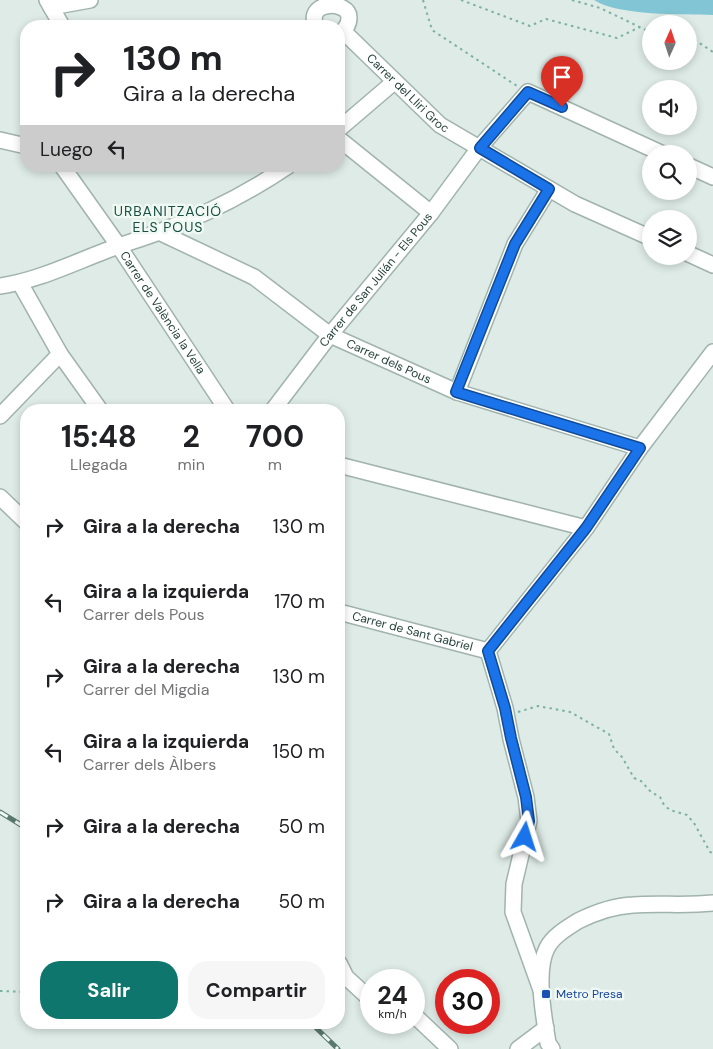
<!DOCTYPE html>
<html lang="es">
<head>
<meta charset="utf-8">
<style>
	:root { --surface:#fff; --page:#f6f6f6; --text:#202124; --muted:#757577; --accent:#0f766e }
	body { margin:0; font-family:"DM Sans",sans-serif; background:var(--page); color:var(--text); height:100vh; display:flex; flex-direction:column; font-size:19px; white-space:nowrap }
	* { box-sizing:border-box; margin:0 }
	p { font-size:16px; color:var(--muted) }
	.icon { flex:none; width:28px; height:28px; fill:none; stroke:currentColor; stroke-width:2; stroke-linecap:round; stroke-linejoin:round }
	.map { position:relative; flex:1; overflow:hidden }
	.panel { position:absolute; left:20px; top:404px; width:325px; height:625px; display:flex; flex-direction:column; background:var(--surface); border-radius:20px; box-shadow:0 2px 8px #0003 }
	.panel>* { flex:none }
	.top-card { position:absolute; left:20px; top:20px; width:325px; height:152px; border-radius:20px; box-shadow:0 2px 8px #0003; background:#fff; color:var(--text); overflow:hidden }
	.needle { width:32px; rotate:3deg }
	.tools { position:absolute; left:642px; top:15px; display:grid; gap:10px }
	.tools a { display:grid; place-items:center; width:55px; height:55px; border-radius:50%; background:var(--surface); box-shadow:0 2px 8px #0003; font-size:25px }
	.speed { position:absolute; left:360px; top:969px; display:flex; gap:10px; font-size:25px; font-weight:700; text-align:center }
	.speed>* { display:grid; place-content:center; width:65px; height:65px; border-radius:50%; background:var(--surface); box-shadow:0 2px 8px #0003; line-height:1 }
	.speed small { font-size:12px; font-weight:400 }
	.speed .limit { border:8px solid #d22; background:#fff; color:#111 }
	.pin { position:absolute; display:grid; place-items:center; width:42px; height:42px; color:#fff; margin:-51px -21px; border-radius:50% 50% 50% 0; rotate:-45deg; box-shadow:0 0 5px #0007 }
	.pin .icon { rotate:45deg }
	.me { position:absolute; width:55px; margin:-28px; rotate:6deg; stroke-linejoin:round; filter:drop-shadow(0 0 4px #0008) }
	.turn { display:flex; align-items:center; gap:18px; height:105px; padding:0 20px; font-size:22px }
	.turn .icon { width:65px; height:65px; stroke-width:2.5 }
	.turn b { display:block; font-size:35px; line-height:42px }
	.then { display:flex; align-items:center; height:48px; padding:0 20px; background:#0003; gap:10px; font-size:19px }
	.eta { display:flex; justify-content:space-evenly; align-items:center; height:85px; text-align:center }
	.eta b { font-size:30px; font-weight:700; line-height:35px }
	.action { display:flex; gap:10px; margin-top:auto; padding:10px 20px }
	.action a { flex:1; height:58px; border-radius:20px; background:var(--accent); color:#fff; font-size:20px; font-weight:700; line-height:58px; text-align:center }
	.action a+a { background:var(--page); color:var(--text) }
	ul { padding:0; list-style:none }
	li { display:flex; align-items:center; gap:15px; height:75px; padding:0 20px }
	li div { flex:1 }
	li b { display:block; font-size:19px }
	li em { font-style:normal }
	.map>svg:first-child { display:block }
</style>
</head>
<body>
<div class="map">
<svg width="713" height="1049" viewBox="0 0 713 1049">
	<rect width="100%" height="100%" fill="#deebe6"/>
	<path fill="#82c6d5" d="M594 0H713V15C683 14 618 16 594 0Z"/>
	<g fill="none" stroke-linecap="round" stroke-linejoin="round">
		<g stroke="#a1b3ad" stroke-width="18">
			<g id="minor">
				<path d="M47 0 62 26"/>
				<path d="M51 7 90 0"/>
				<path d="M316 26C305 0 350 0 349 18 349 25 345 30 339 34"/>
				<path id="s1" d="M343 31 440 125 575 204 651 238"/>
				<path d="M339 129 394 82"/>
				<path d="M339 139 431 213"/>
				<path d="M0 140 26 146"/>
				<path id="s2" d="M62 166 118 245 227 410"/>
				<path d="M689 166 713 177"/>
				<path id="s3" d="M159 232 254 277 330 335 457 392 640 448"/>
				<path d="M689 254 713 265"/>
				<path d="M20 283 60 354 100 410"/>
				<path d="M0 286C36 281 71 264 105 251 123 244 141 239 159 232 205 215 248 193 288 166"/>
				<path d="M457 392 515 244 549 189"/>
				<path id="s4" d="M273 410 330 335 431 213 479 148 528 92 663 154"/>
				<path d="M0 416 60 354"/>
				<path d="M339 465 586 528"/>
				<path d="M0 497 26 522"/>
				<path id="s5" d="M339 612 488 651"/>
				<path d="M339 963 346 977 371 1000"/>
				<path d="M541 990 513 912 514 884 529 821 526 797 511 739 505 708 488 651 586 528 640 448 713 352"/>
				<path d="M414 1015 450 1049"/>
				<path d="M518 1049 546 1028"/>
				<path d="M552 1049 548 1043C544 1018 535 971 547 948 553 936 567 928 578 921 596 912 613 906 633 905 659 903 686 906 713 903"/>
			</g>
		</g>
		<g stroke="#7cb1a2" stroke-width="2" stroke-dasharray="2.5 4" stroke-linecap="butt">
			<path d="M423 0 432 30 517 86"/>
			<path d="M461 0 530 26 546 19 617 38 640 27"/>
			<path d="M572 0 600 8 646 30H651"/>
			<path d="M689 36 713 52"/>
			<path d="M518 712 538 706 570 712 609 734 614 749 622 757 634 778 641 781 651 792 660 797 664 805 670 810 687 815 694 823 710 852 713 853"/>
			<path d="M0 991 26 992"/>
		</g>
		<use href="#minor" stroke="#fff" stroke-width="15"/>
		<g stroke="#597870" stroke-width="5">
			<g id="rail">
				<path d="M0 812 26 828"/>
				<path d="M310 1022 338 1049"/>
			</g>
		</g>
		<use href="#rail" stroke="#eff8f3" stroke-width="3" stroke-dasharray="9" stroke-linecap="butt"/>
	</g>
	<g fill="none" stroke-linecap="round" stroke-linejoin="round">
		<g stroke="#114b97" stroke-width="12">
			<path id="route" d="M525 837 529 821 526 797 511 738 505 708 488 651 586 528 640 448 456 392 515 244 549 189 480 148 528 92 562 107"/>
		</g>
		<use href="#route" stroke="#1a73e8" stroke-width="9"/>
	</g>
	<rect fill="#1a4fb4" stroke="#eff8f3" stroke-width="2" x="541" y="989" width="10" height="10" rx="2.5"/>
	<g text-anchor="middle" stroke-width="5" stroke-linejoin="round" paint-order="stroke">
		<g font-size="12" fill="#1f3c35" stroke="#eff8f3">
			<text dy="4" stroke="none"><textPath href="#s1" startOffset="90">Carrer del Lliri Groc</textPath></text>
			<text dy="4" stroke="none"><textPath href="#s4" startOffset="166">Carrer de San Julián - Els Pous</textPath></text>
			<text dy="4" stroke="none"><textPath href="#s2" startOffset="178">Carrer de València la Vella</textPath></text>
			<text dy="4" stroke="none"><textPath href="#s3" startOffset="265">Carrer dels Pous</textPath></text>
			<text dy="4" stroke="none"><textPath href="#s5" startOffset="76">Carrer de Sant Gabriel</textPath></text>
		</g>
		<g font-size="12" fill="#164399" stroke="#eff8f3" text-anchor="start">
			<text x="556" y="998">Metro Presa</text>
		</g>
		<g font-size="14" letter-spacing="1" fill="#194f43" stroke="#eff8f3">
			<text x="168" y="216">URBANITZACIÓ<tspan x="168" dy="16">ELS POUS</tspan></text>
		</g>
	</g>
</svg>
<div class="tools">
<a><svg class="needle" viewBox="-14 -14 28 28"><path d="M0-13l5 13h-10z" fill="#e53935"/><path d="M0 13l5-13h-10z" fill="#757577"/></svg></a>
<a><svg class="icon" aria-label="sound" viewBox="0 0 24 24"><path d="M4 9h4l5-4v14l-5-4H4zM17 9q2 3 0 6"/></svg></a>
<a><svg class="icon" aria-label="search" viewBox="0 0 24 24"><circle cx="10" cy="10" r="6"/><path d="M15 15l6 6"/></svg></a>
<a><svg class="icon" aria-label="layers" viewBox="0 0 24 24"><path d="M12 4l9 5-9 5-9-5zM3 14l9 5 9-5"/></svg></a>
</div>
<div class="speed"><div>24<small>km/h</small></div><div class="limit">30</div></div>
<div class="pin" style="left:562px;top:107px;background:#d93025"><svg class="icon" aria-label="arrive" viewBox="0 0 24 24"><path d="M6 21V4h12l-3 4 3 4H6"/></svg></div>
<svg class="me" style="left:525px;top:837px" viewBox="-20 -20 40 40"><path d="M0-17L14 15 0 8-14 15z" fill="#1a73e8" stroke="#fff" stroke-width="4"/></svg>
<div class="top-card">
<div class="turn"><svg class="icon" aria-label="right" viewBox="0 0 24 24"><path d="M7 20v-9h11M14 6l5 5-5 5"/></svg><div><b>130 m</b>Gira a la derecha</div></div>
<div class="then">Luego<svg class="icon" aria-label="left" viewBox="0 0 24 24"><path d="M17 20v-9H6M10 6l-5 5 5 5"/></svg></div>
</div>
<section class="panel">
<div class="eta">
<div><b>15:48</b><p>Llegada</p></div>
<div><b>2</b><p>min</p></div>
<div><b>700</b><p>m</p></div>
</div>
<ul>
<li><svg class="icon" aria-label="right" viewBox="0 0 24 24"><path d="M7 20v-9h11M14 6l5 5-5 5"/></svg><div><b>Gira a la derecha</b></div><em>130 m</em></li>
<li><svg class="icon" aria-label="left" viewBox="0 0 24 24"><path d="M17 20v-9H6M10 6l-5 5 5 5"/></svg><div><b>Gira a la izquierda</b><p>Carrer dels Pous</p></div><em>170 m</em></li>
<li><svg class="icon" aria-label="right" viewBox="0 0 24 24"><path d="M7 20v-9h11M14 6l5 5-5 5"/></svg><div><b>Gira a la derecha</b><p>Carrer del Migdia</p></div><em>130 m</em></li>
<li><svg class="icon" aria-label="left" viewBox="0 0 24 24"><path d="M17 20v-9H6M10 6l-5 5 5 5"/></svg><div><b>Gira a la izquierda</b><p>Carrer dels Àlbers</p></div><em>150 m</em></li>
<li><svg class="icon" aria-label="right" viewBox="0 0 24 24"><path d="M7 20v-9h11M14 6l5 5-5 5"/></svg><div><b>Gira a la derecha</b></div><em>50 m</em></li>
<li><svg class="icon" aria-label="right" viewBox="0 0 24 24"><path d="M7 20v-9h11M14 6l5 5-5 5"/></svg><div><b>Gira a la derecha</b></div><em>50 m</em></li>
</ul>
<div class="action"><a>Salir</a><a>Compartir</a></div>
</section>
</div>
</body>
</html>
